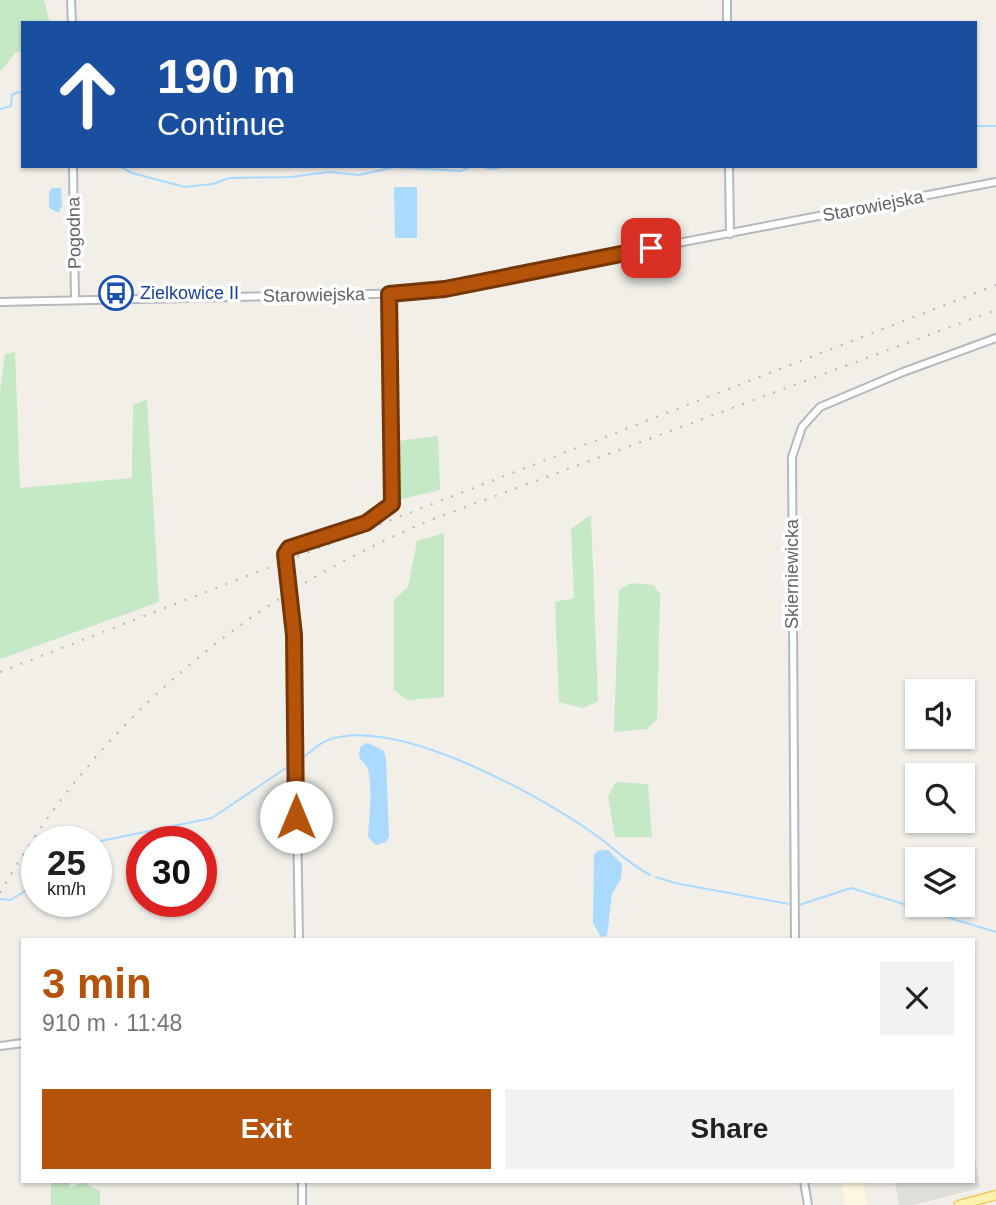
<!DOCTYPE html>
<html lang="en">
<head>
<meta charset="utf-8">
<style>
	:root { --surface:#fff; --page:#f2f2f2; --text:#202124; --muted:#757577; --accent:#b45309 }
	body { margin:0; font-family:Arial,sans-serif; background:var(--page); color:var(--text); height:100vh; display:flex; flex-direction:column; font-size:26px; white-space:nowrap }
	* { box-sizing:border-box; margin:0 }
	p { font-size:23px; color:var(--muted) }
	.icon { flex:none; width:38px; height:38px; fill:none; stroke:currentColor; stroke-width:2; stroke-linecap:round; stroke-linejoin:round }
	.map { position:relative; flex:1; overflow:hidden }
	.details { position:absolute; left:21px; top:938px; width:954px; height:245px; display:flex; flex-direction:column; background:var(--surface); border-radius:0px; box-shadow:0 2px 5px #0004 }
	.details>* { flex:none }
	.banner { position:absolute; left:21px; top:21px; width:956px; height:147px; border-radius:0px; box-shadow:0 2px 5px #0004; background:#1a4fa0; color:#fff; overflow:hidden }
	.buttons { position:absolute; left:905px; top:679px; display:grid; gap:14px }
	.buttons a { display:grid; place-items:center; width:70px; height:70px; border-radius:0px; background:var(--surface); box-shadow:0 2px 5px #0004; font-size:35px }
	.speed { position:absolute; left:21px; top:826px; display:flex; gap:14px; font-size:35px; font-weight:700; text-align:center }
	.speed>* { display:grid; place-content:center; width:91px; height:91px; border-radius:50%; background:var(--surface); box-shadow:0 2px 5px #0004; line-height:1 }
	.speed small { font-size:18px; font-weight:400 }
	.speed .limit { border:10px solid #d22; background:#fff; color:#111 }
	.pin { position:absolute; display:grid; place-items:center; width:60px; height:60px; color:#fff; margin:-30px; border-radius:14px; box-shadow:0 4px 10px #0006 }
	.me { position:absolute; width:77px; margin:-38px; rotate:0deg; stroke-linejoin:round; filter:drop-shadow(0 0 5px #0008) }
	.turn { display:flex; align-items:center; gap:24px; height:147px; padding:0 21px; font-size:32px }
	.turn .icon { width:91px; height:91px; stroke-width:2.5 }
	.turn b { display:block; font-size:49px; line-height:60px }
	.round { display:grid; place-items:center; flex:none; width:74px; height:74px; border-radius:0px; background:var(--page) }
	.headline { display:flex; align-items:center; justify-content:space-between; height:119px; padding:0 21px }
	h1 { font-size:42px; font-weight:600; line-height:52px; color:var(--accent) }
	.cta { display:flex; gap:14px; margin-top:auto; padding:14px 21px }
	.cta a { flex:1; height:80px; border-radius:0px; background:var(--accent); color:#fff; font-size:28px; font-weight:600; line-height:80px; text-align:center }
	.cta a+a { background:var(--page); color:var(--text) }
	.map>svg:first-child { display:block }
</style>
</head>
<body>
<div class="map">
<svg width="996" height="1205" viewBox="0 0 996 1205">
	<rect width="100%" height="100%" fill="#f1efe8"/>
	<path fill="#fef7e0" d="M841 1181H863L867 1205H845Z"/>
	<path fill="#e0deda" d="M973 1148 980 1188 913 1205H899L895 1181H973Z"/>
	<g fill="#c5e8c5">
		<path d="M0 0H44L50 23H23V51L16 52 0 72Z"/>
		<path d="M15 352 20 488 132 478 133 405 147 399 159 602 0 659V392L5 354Z"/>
		<path d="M438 436 440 490 398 500 397 441Z"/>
		<path d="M591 515 598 701 583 708 559 702 555 602 574 598 571 529Z"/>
		<path d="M444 533V697L407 700 394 690V600L408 587 417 541Z"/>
		<path d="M631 583 653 585 660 594 657 719 647 729 614 732 619 590Z"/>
		<path d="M616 782 648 784 652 837H615L608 796Z"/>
		<path d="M51 1181H69L70 1188 83 1182 100 1191V1205H51Z"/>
	</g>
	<g fill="#aadaff">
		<path d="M394 187H417V238H395Z"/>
		<path d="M52 188H61L62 205 59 213 49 208V192Z"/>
		<path d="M368 743 384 751 386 759 389 837 386 842 376 845 368 837C369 817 373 791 368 770 365 759 355 762 361 746Z"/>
		<path d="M608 850 622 864 621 878 612 894 607 936 601 937 593 923 594 855 597 851Z"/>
	</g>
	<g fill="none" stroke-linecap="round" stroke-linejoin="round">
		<g stroke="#aadaff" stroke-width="2">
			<path d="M0 109 11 106 12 95 18 92 23 94"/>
			<path d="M975 126H996"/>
			<path d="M119 166 132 173 185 187 212 184 230 178 291 177 329 172 359 175 395 167 461 171 471 166"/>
			<path d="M479 166 492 169 508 166"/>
			<path d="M302 758C310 753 319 743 328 740 396 716 535 793 590 831 612 846 626 862 650 875"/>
			<path d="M96 842 212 818 292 764"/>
			<path d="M656 877 675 883 789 904"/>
			<path d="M0 899 11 900 37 883"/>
			<path d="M799 905 851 888 996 932"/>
		</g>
		<g stroke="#b5b8bc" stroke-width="10">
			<g id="minor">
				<path d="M71 0 72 23"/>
				<path d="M727 0V23"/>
				<path d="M73 166 75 300"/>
				<path d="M729 166 730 234"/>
				<path d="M0 302 417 293 996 182"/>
				<path d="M299 940 294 635 285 554 289 548 366 523 392 504 389 294"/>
				<path d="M795 940 792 457 802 427 820 407 903 372 996 338"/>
				<path d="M0 1046 23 1043"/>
				<path d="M302 1181V1205"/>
				<path d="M804 1181 808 1205"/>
			</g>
		</g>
		<g stroke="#f2c960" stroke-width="11">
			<path id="major" d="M959 1205 996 1195"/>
		</g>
		<use href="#minor" stroke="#fff" stroke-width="6"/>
		<use href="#major" stroke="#fff2af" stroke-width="8"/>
		<g stroke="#b6b7b8" stroke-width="2" stroke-dasharray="2 9" stroke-linecap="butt">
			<path d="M0 672 996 285"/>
			<path d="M0 893C98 719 252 592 436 518L996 310"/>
		</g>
	</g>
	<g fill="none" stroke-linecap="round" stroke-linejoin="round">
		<g stroke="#753606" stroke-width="18">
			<path id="route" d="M296 817 294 635 285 554 289 548 366 523 392 504 389 294 445 289 651 248"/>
		</g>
		<use href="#route" stroke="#b45309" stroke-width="12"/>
	</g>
	<defs>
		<g id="bus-ring" transform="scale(1.75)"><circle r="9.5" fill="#fff" stroke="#1a4fb4" stroke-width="1.5"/><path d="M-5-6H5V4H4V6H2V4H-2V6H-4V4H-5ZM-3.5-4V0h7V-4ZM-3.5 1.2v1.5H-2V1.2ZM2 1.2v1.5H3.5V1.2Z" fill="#1a4fb4"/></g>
	</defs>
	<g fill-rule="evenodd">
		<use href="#bus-ring" x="116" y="293"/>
	</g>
	<g text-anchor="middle" stroke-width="7" stroke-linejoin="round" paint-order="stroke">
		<g font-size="18" fill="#5f6368" stroke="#fff">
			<text transform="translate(873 206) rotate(-11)" y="6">Starowiejska</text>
			<text transform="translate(74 233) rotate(-91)" y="6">Pogodna</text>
			<text transform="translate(314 295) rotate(-1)" y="6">Starowiejska</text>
			<text transform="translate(792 574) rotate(-90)" y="6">Skierniewicka</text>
		</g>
		<g font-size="18" fill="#164399" stroke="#fff" text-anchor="start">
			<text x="140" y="299">Zielkowice II</text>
		</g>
	</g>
</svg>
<div class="buttons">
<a><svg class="icon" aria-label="sound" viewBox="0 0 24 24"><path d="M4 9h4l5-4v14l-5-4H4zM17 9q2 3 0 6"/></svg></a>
<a><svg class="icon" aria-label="search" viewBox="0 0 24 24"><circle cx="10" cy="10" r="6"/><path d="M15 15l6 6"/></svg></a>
<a><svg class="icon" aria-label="layers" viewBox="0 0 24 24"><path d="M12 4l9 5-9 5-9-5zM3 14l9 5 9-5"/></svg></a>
</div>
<div class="speed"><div>25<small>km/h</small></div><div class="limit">30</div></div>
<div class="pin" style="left:651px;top:248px;background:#d93025"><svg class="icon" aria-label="arrive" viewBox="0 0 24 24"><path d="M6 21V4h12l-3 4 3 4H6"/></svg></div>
<svg class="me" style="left:296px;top:817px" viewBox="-20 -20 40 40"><circle r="19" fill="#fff"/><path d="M0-13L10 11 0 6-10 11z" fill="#b45309"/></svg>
<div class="banner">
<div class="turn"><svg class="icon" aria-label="ahead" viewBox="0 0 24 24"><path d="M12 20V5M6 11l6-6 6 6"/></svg><div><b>190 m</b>Continue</div></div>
</div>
<section class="details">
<div class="headline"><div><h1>3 min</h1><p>910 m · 11:48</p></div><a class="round"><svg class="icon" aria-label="close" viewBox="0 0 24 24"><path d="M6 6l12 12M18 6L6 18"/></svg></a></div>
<div class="cta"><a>Exit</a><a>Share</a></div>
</section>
</div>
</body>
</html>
